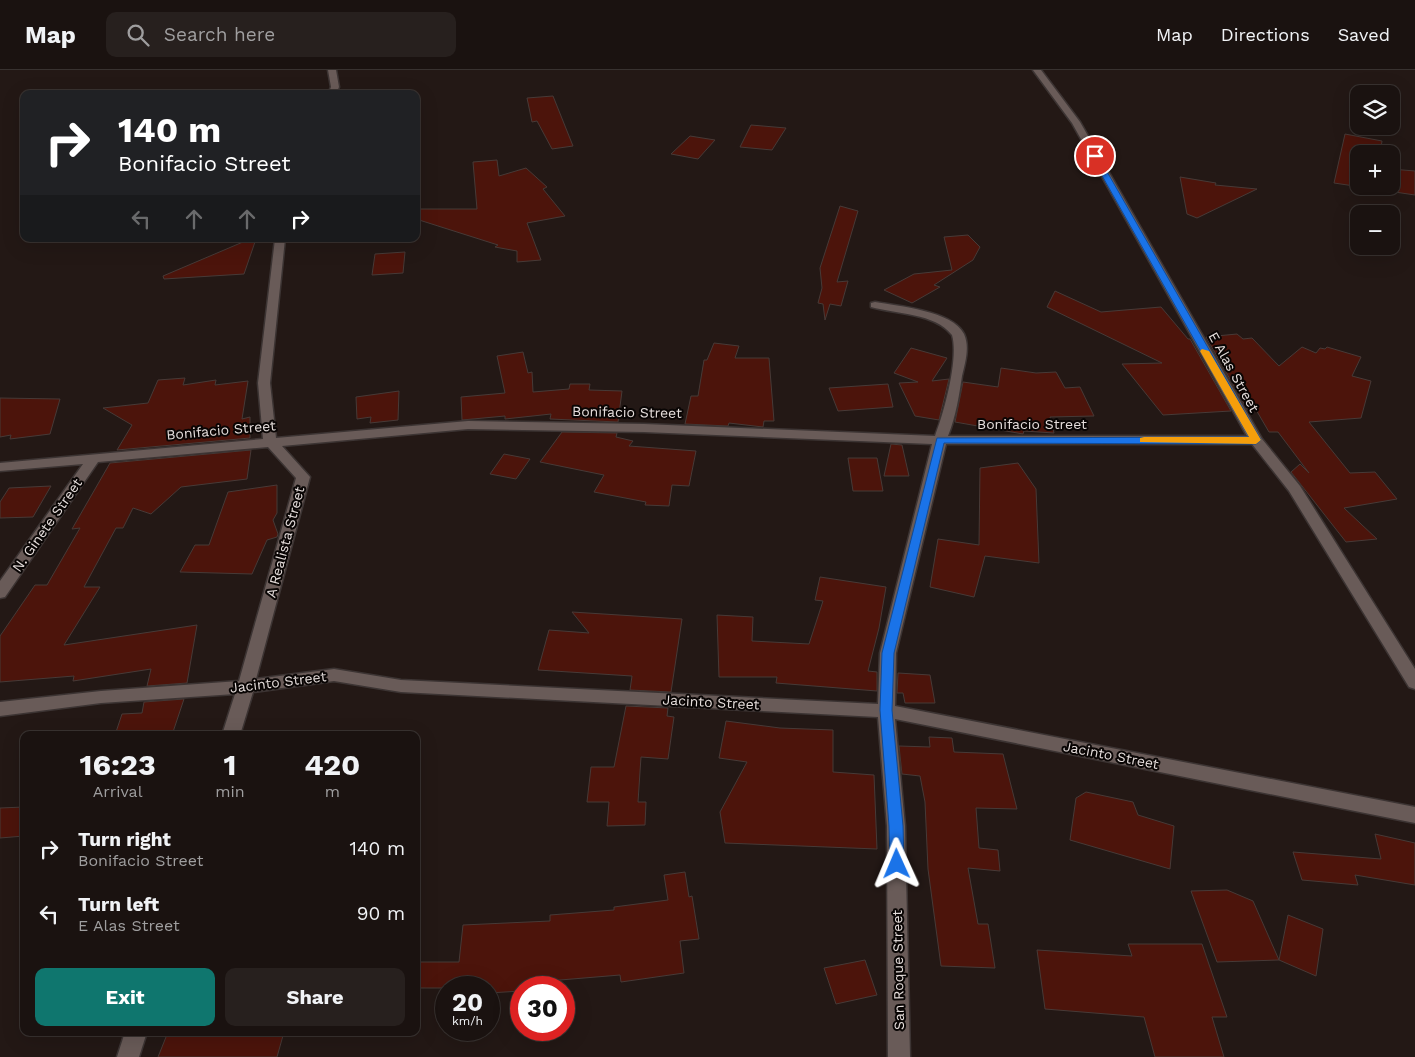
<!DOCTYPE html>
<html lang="en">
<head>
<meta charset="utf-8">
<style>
	:root { --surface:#1a1210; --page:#27201e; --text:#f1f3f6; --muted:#9f9e9f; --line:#383230; --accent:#0f766e }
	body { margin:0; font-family:"Work Sans",sans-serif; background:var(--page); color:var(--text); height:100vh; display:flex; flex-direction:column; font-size:19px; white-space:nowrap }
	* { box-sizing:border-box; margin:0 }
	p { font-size:16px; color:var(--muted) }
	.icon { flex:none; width:28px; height:28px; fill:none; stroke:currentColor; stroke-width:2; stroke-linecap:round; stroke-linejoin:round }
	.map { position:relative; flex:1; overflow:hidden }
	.details { position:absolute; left:20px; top:661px; width:400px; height:305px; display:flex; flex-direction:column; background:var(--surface); border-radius:10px; box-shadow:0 5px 20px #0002,0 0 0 1px var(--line) }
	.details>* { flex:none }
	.hud { position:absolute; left:20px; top:20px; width:400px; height:152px; border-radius:10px; box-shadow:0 5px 20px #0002,0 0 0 1px var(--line); background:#202124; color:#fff; overflow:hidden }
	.tools { position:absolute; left:1350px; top:15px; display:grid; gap:10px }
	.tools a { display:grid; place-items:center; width:50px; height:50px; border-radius:10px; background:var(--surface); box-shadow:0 5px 20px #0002,0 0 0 1px var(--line); font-size:25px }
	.speed { position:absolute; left:435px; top:906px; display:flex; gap:10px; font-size:25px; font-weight:700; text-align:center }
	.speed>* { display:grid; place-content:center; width:65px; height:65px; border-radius:50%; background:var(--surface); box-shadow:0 5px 20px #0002,0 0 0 1px var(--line); line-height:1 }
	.speed small { font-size:12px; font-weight:400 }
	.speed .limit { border:8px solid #d22; background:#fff; color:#111 }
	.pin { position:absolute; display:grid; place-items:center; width:42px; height:42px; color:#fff; margin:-21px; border:2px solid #fff; border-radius:50%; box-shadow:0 1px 5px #0007 }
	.me { position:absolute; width:55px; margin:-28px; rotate:359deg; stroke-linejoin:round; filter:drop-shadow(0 0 4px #0008) }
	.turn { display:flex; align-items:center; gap:18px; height:105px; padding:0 15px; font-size:22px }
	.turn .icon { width:65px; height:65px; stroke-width:2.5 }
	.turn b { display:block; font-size:35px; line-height:42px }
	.lanes { display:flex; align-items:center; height:48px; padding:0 15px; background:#0003; justify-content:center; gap:25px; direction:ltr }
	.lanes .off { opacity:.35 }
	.eta { display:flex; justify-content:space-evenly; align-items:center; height:85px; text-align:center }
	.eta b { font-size:30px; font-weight:700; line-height:35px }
	.button { display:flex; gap:10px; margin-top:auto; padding:10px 15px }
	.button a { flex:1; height:58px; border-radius:10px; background:var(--accent); color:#fff; font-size:20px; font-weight:700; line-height:58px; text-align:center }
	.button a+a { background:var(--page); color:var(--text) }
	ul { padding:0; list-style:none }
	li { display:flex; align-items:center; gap:15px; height:65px; padding:0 15px }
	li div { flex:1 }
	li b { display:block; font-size:19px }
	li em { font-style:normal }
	header { display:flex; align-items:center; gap:30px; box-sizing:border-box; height:70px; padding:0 25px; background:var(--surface); border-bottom:1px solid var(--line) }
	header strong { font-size:24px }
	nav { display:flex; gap:28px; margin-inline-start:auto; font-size:18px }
	.search { width:350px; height:45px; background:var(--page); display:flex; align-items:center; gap:12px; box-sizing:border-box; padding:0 18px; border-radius:10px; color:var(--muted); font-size:19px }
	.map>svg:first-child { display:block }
</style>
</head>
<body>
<header>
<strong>Map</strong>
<div class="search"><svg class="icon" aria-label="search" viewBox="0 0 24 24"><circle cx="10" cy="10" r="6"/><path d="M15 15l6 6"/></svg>Search here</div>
<nav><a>Map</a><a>Directions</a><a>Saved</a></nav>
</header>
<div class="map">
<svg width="1415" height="987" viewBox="0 0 1415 987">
	<rect width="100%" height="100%" fill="#231815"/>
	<g fill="#4c140b" stroke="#473a37">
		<path d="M553 26 573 76 552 79 537 51 532 52 527 28Z"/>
		<path d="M751 55 786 58 772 80 740 77Z"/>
		<path d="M1345 64 1382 71 1380 84H1359V116H1391V99L1415 101V125L1334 113Z"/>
		<path d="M690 66 715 70 698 89 671 84Z"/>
		<path d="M497 90 499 106 526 98 547 117 543 119 565 146 527 153 541 190 517 192V181L495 177 498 175 416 149V139H477L473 92Z"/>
		<path d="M1180 107 1216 113 1215 115 1257 119 1197 148 1187 144Z"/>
		<path d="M840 136 858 141 837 212 848 211 841 236 830 234 825 250 823 234 818 233 822 218 820 198Z"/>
		<path d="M968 165 980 177 973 190 934 215 940 217 912 233 884 220 914 204 952 200 944 167Z"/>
		<path d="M250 169H256L244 204 164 209 163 206Z"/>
		<path d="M405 182 403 203 372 205 375 184Z"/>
		<path d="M1055 221 1101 242 1161 237 1188 269H1190L1231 341 1163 345 1122 294 1162 293 1047 237Z"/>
		<path d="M1237 264 1243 269 1252 268 1279 296 1302 277 1316 283 1320 278 1325 279 1327 277 1361 287 1352 306 1371 311 1361 348 1309 352 1350 403 1375 402 1397 429 1344 438 1377 469 1346 472 1291 402 1300 394 1309 403 1278 362H1269L1255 338 1247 339 1206 267Z"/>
		<path d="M714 273 739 276 735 288H769L774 351H764L763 357 729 353 728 356 685 354 691 326H698L704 290H707Z"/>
		<path d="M911 278 947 288 932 311 949 309 939 350 915 346 899 313 918 312 894 303Z"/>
		<path d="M523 282 528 303 532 302 533 322 569 319 570 314H590L589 320 622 321 618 352 550 349 551 344 505 349V346L462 350 461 327 505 323 497 286Z"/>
		<path d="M1001 298 1036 303 1056 302 1065 318 1080 317 1094 346 1050 347 1054 363 1024 361 1023 364 955 352 963 312 998 317Z"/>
		<path d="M185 308 183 315 216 310 215 315 248 311 242 349 250 347V368L117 380 132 355 103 338 148 333 158 310Z"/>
		<path d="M888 314 893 337 838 341 829 318Z"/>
		<path d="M399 321 398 350 370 353 371 347 357 349 356 327Z"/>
		<path d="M0 328 60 329 50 364 10 369 11 365 0 367Z"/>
		<path d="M562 362 617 363 616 367 633 371 629 376 696 381 689 416 672 415 669 436 645 435 646 432 594 422 604 405 540 392Z"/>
		<path d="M891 374 902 375 909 406H884Z"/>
		<path d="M251 380 247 409 181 417 151 444 133 438 123 458H116L84 517H100L64 575 197 555 187 613 147 616 151 599 73 611 74 606 0 612V566L35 515H47L80 458 72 459 110 393Z"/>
		<path d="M504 384 530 389 516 409 490 404Z"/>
		<path d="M848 388H877L883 421H853Z"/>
		<path d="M1018 393 1036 419 1039 493 985 486 974 527 930 517 938 469 979 475 980 398Z"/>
		<path d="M277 415V443L273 450 278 464 277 467 267 470 252 504 180 502 195 475H209L228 422Z"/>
		<path d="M51 416 33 447 0 448V432L9 418Z"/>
		<path d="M820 507 886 517 879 558 868 601 877 602V621L776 613 777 607H719L717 545 753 547 752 571 809 574 823 531 815 530Z"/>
		<path d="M572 542 682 549 671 622 630 620 632 606 538 600 549 560 589 563Z"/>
		<path d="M898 603 930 605 935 633H905L903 623H897Z"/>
		<path d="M184 629 172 665H115L122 644 142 643 144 632Z"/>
		<path d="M626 636 668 638 667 646 674 647 668 689 641 687 638 732H646L645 755 607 756 609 732H587L591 697H614Z"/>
		<path d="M726 651 780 658 833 660V702L874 705 877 779 725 773 720 742 747 692 719 688Z"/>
		<path d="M929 667 952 668 954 682 1003 684 1017 739 976 738 979 778 998 780 1000 801 968 798 978 854H988L995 898 941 896 928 799 925 732 920 706 902 704 899 676 930 677Z"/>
		<path d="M1086 722 1133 732 1138 745 1174 756 1170 799 1070 770 1076 728Z"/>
		<path d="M24 737V766L0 768V738Z"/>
		<path d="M1375 764 1415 773V815L1355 805 1358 815 1302 810 1293 782 1381 789Z"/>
		<path d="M685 802 689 827 692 826 699 869 680 871 684 903 621 912 620 905 524 913 521 921 489 923V918H416V892H459L463 855 550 851V845L614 840V837L668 830 664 805Z"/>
		<path d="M1227 820 1253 831 1279 890 1217 892 1191 821Z"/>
		<path d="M1288 845 1323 859 1316 906 1279 890Z"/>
		<path d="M1128 874H1202L1227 947H1212L1224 987H1155L1144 947 1045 939 1037 880 1132 886Z"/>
		<path d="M865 890 877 925 836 934 824 898Z"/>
		<path d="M168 962H284L277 987H158Z"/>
	</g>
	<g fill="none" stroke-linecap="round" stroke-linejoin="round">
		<g stroke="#3c3433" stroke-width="3">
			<g id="minor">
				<path d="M328 0H336L339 17 336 24H328L331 17Z"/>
				<path d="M1033 0H1041L1080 52 1262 369 1300 416 1415 599V619L1409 617 1289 421 1252 374H946L896 583 895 636 1415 737V753L895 649 905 756 910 987H888L887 756 878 647 401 622 334 611 253 622 240 665H222L235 624 101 633 0 646V632L101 621 239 611 296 408 268 377 98 392 5 527 0 528V511L83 394 0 401V393L263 369 258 313 275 169H285L270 313 276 368 468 351 644 354 935 366C944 343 959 288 952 265 935 243 896 244 871 237V233L875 232C898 236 953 241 964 264 970 277 965 293 962 306 959 326 956 346 948 366H1247L1072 53ZM468 359 644 362 932 374 880 583 878 634 401 610 334 599 256 609 310 407 282 376Z"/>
				<path d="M125 962H147L139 987H117Z"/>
			</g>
		</g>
		<use href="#minor" fill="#695b58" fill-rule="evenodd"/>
	</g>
	<path fill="#1a73e8" stroke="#114b97" d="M1095 84 1098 86 1261 370 1256 374 944 373 894 583 892 640 903 756 904 794 902 799 897 801 892 799 890 794 889 756 880 640 882 583 937 368 1249 367 1091 86Z"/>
	<path fill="#f59e0b" d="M1202 279 1209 281 1261 370 1256 374 1140 372V368L1144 367H1249L1200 281Z"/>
	<g text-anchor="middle" stroke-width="4" stroke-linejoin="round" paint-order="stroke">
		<g font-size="14" fill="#e5dddb" stroke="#090504">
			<text transform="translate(1234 302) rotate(61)" y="5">E Alas Street</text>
			<text transform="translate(627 342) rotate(1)" y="5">Bonifacio Street</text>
			<text x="1032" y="359">Bonifacio Street</text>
			<text transform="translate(221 360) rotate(-5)" y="5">Bonifacio Street</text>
			<text transform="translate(47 455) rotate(-55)" y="5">N. Ginete Street</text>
			<text transform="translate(285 472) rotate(-75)" y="5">A Realista Street</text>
			<text transform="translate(278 612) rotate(-7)" y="5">Jacinto Street</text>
			<text transform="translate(711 632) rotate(3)" y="5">Jacinto Street</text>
			<text transform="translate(1111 685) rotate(11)" y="5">Jacinto Street</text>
			<text transform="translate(898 900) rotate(-91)" y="5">San Roque Street</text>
		</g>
	</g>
</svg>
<div class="tools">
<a><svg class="icon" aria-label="layers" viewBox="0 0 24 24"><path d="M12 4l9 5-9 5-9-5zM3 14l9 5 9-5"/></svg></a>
<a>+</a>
<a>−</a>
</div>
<div class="speed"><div>20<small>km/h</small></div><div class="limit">30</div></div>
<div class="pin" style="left:1095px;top:86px;background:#d93025"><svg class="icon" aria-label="arrive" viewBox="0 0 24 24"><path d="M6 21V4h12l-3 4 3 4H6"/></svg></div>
<svg class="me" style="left:897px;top:794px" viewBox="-20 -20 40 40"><path d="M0-17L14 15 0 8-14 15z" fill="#1a73e8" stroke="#fff" stroke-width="4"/></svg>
<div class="hud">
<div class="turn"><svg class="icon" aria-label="right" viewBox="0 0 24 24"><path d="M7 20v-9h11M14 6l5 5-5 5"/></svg><div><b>140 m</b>Bonifacio Street</div></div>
<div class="lanes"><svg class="icon off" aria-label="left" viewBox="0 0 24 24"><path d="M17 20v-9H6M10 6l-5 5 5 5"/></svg><svg class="icon off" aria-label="ahead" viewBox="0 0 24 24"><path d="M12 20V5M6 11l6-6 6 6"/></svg><svg class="icon off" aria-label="ahead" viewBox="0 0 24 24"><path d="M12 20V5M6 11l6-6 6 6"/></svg><svg class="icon" aria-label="right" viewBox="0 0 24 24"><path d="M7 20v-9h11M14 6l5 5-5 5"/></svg></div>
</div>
<section class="details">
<div class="eta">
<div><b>16:23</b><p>Arrival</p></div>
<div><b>1</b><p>min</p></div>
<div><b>420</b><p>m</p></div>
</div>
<ul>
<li><svg class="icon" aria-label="right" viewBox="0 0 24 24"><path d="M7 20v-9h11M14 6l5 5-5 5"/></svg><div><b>Turn right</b><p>Bonifacio Street</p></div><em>140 m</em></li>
<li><svg class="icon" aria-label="left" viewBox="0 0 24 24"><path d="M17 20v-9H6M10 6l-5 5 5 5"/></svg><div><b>Turn left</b><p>E Alas Street</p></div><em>90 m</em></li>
</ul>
<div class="button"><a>Exit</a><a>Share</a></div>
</section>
</div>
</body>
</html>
